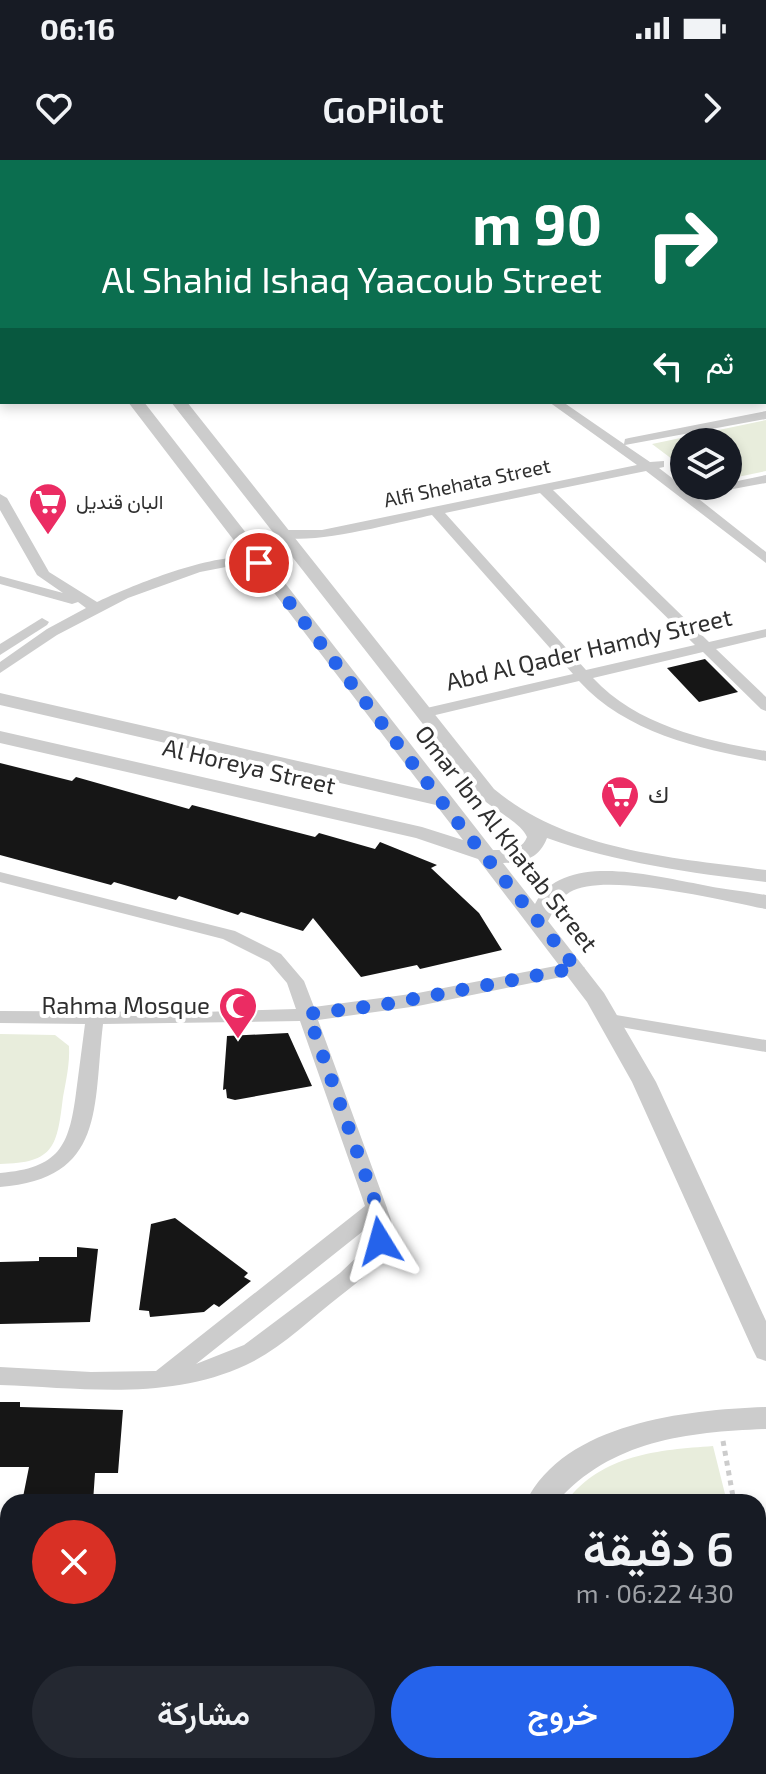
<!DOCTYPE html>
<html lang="ar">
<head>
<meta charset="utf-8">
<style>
	:root { --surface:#171b24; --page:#242831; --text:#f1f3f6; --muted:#9ea1a6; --accent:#2563eb }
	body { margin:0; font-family:"Exo 2",Vazirmatn,sans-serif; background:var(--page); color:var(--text); direction:rtl; height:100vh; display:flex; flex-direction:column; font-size:30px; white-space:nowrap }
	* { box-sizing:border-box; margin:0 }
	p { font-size:26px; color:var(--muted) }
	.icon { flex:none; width:44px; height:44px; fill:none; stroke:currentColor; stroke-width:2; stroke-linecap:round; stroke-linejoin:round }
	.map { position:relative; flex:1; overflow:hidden; direction:ltr }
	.side { position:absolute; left:0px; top:1334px; width:766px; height:280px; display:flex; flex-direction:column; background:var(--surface); border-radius:24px 24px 0 0; box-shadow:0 4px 12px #0003; direction:rtl }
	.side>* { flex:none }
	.banner { position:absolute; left:0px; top:0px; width:766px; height:244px; box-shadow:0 4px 12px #0003; direction:rtl; background:#0b6e4f; color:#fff; overflow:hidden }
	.buttons { position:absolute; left:670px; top:268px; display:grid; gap:16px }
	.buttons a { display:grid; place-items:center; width:72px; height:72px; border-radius:50%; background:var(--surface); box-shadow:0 4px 12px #0003; font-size:40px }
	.pin { position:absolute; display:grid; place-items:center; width:68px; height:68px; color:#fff; margin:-34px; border:4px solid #fff; border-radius:50%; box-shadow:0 2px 8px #0007 }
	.me { position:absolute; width:88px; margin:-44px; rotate:352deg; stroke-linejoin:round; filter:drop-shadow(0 0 6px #0008) }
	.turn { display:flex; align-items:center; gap:28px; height:168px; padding:0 32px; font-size:36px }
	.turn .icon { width:104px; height:104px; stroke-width:2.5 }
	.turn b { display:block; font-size:56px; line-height:68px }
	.then { display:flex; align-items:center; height:76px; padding:0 32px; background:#0003; gap:16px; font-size:30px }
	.round { display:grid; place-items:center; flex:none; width:84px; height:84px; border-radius:42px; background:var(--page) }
	.summary { display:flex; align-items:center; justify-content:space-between; height:136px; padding:0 32px }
	h1 { font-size:48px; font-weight:600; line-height:60px }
	.cta { display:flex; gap:16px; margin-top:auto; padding:16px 32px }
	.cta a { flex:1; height:92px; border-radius:48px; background:var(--accent); color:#fff; font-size:32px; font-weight:600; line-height:92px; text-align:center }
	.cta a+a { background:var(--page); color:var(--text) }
	.status { display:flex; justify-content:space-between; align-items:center; height:56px; padding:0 40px; background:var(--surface); direction:ltr }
	.status svg { height:22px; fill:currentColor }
	header { display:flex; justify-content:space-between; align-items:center; height:104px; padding:0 32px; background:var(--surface); font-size:36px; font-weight:600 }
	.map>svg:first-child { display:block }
</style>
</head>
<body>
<div class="status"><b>06:16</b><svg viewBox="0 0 49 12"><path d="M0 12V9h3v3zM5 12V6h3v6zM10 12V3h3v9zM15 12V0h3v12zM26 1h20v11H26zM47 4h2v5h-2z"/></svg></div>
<header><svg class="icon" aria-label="forward" viewBox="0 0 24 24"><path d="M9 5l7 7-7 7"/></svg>GoPilot<svg class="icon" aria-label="heart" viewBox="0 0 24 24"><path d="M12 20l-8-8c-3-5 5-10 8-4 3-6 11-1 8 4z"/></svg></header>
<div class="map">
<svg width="766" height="1614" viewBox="0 0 766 1614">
	<rect width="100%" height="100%" fill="#fff"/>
	<g fill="#e8eddc">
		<path d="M766 260V311L728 319V282H684V308L652 284Z"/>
		<path d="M0 874 55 875 69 886C70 903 66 921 63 937 57 986 55 1003 0 1004Z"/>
		<path d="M713 1286 727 1342H566C602 1294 659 1290 713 1286Z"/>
	</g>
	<g fill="#161616">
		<path d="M705 499 738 532 699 542 667 508Z"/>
		<path d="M0 603 72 621 76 617 189 649 192 645 315 677 319 673 375 689 380 682 437 705 431 708 479 753 502 790 420 809 417 805 361 817 313 758 303 771 241 752 238 755 179 736 176 740 114 722 111 725 0 695Z"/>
		<path d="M288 873 312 926 235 940 227 938 226 929 223 930 227 876Z"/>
		<path d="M175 1058 248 1113 244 1117 251 1121 219 1147 214 1144 204 1152 150 1157 149 1151 139 1150 151 1064Z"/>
		<path d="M77 1087 98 1089 90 1162 0 1164V1102L39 1101V1097H77Z"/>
		<path d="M0 1242H20V1247L123 1250 118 1313H95L93 1342H22L29 1307H0Z"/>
	</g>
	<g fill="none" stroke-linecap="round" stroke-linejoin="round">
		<g stroke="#ccc" stroke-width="5" stroke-dasharray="5 5" stroke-linecap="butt">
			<path d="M723 1281 734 1342"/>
			<path d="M758 1426H766"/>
			<path d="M758 1565 766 1568"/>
			<path d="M731 1614 733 1606"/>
		</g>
		<path stroke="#ccc" stroke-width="6" d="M377 2 380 0"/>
		<g fill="#ccc" fill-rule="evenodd">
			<path d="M142 0H153L154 2H143Z"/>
			<rect x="764" y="151" width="2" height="6"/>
			<rect x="764" y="198" width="2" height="8"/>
			<path d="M549 242H563L624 284 625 279 629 278 766 251V259L625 285 650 302 664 301V307L659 308 694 335V330L728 326V323L766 315V323L695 336 766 392V403L646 311 553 330 709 482 766 469V477L716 489 766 537V551L761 549 703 492 593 518C636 565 706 581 766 591V601C700 589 626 573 579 521L423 558 418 556 415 553 418 550 573 514 432 355C403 361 297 390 276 374L283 370H322L637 305ZM540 333 695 485 586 510 445 353Z"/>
			<path d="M0 334 7 338 49 412 97 442C128 427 237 381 266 403L259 407 231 406 200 412 128 438 57 475 0 513V502L47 469 86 448 78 442 72 444 0 424V416L63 433 37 415 0 350Z"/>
			<path d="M42 458 49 462 47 465 0 495V484Z"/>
			<path d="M0 712 235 771 281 794 304 821 314 847 418 833 576 802 585 808 576 814 418 846 318 860 387 1048C388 1053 392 1060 392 1065 394 1097 361 1119 340 1136 310 1159 281 1189 246 1205 169 1241 83 1228 0 1225V1207L91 1212 156 1211 365 1046 300 861 103 864C93 947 106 1019 0 1027V1013C59 1008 69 987 76 933 79 910 82 887 85 864L0 863V851L202 852 296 849 287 823 269 802 223 779 0 722ZM372 1064 364 1090 340 1113 244 1185 196 1204Z"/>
			<path d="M610 854 766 880V892L603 864 601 860Z"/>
			<rect x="0" y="1476" width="8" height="22"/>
		</g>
		<g fill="#ccc" fill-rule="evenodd">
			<path d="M0 3 2 4V13L0 12Z"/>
			<rect x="0" y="36" width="2" height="8"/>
			<rect x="0" y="136" width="2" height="8"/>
			<path d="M128 242H144L493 690C507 690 521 692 527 677 521 663 493 649 480 637L171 242H187L494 629C568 691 674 698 766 710V722C692 713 617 703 547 678 539 699 524 702 503 703L535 744C563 691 652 716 698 724 720 729 743 731 766 735V749C724 741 605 711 570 732 559 739 554 750 548 761L604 833 656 922 766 1161V1201L757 1198 753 1190 632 922 587 842 478 699 416 678 0 583V571L422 667 463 680 436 645 0 545V533L425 630Z"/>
			<path d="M766 1247V1269C689 1272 611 1280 557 1342H526C565 1262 688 1250 766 1247Z"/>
			<path d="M641 1606H688L692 1614H645Z"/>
		</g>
		<g fill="#b9b9b9" fill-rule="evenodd">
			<rect x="764" y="59" width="2" height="10"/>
			<rect x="0" y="80" width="2" height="10"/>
		</g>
		<g fill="#a7a7a7" fill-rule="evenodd">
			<path d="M203 0H221L201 2Z"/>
			<path d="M254 0H272L252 2Z"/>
			<path d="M0 105H2L0 116Z"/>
		</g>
	</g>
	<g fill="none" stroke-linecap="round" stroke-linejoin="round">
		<path stroke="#2563eb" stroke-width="14" stroke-dasharray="0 25.2" d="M259 403 455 659 576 808 382 845 308 854 380 1056V1081"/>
	</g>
	<defs>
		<g id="supermarket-pin" transform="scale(2)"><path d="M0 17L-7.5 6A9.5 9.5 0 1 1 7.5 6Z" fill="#eb2c63" stroke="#fff"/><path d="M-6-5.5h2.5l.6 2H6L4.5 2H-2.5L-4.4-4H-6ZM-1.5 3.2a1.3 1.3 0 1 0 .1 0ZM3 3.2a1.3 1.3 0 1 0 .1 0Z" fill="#fff"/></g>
		<g id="mosque-pin" transform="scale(2)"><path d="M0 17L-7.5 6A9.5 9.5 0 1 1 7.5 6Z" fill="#eb2c63" stroke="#fff"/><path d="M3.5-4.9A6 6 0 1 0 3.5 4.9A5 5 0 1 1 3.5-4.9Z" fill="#fff"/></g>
	</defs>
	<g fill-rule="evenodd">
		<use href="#supermarket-pin" x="48" y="342"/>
		<use href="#supermarket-pin" x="620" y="635"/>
		<use href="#mosque-pin" x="238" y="846"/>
	</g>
	<g text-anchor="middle" stroke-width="8" stroke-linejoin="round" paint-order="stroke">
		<g font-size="20" fill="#2f2f2f" stroke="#fff">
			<text transform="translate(467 323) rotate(-12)" y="7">Alfi Shehata Street</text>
		</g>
		<g font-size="20" fill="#2f2f2f" stroke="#fff" text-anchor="start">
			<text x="76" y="349">البان قنديل</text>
		</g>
		<g font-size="24" fill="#2f2f2f" stroke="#fff">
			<text transform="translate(589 490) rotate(-13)" y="8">Abd Al Qader Hamdy Street</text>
			<text transform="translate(249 607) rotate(13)" y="8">Al Horeya Street</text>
			<text transform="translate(506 679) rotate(52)" y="8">Omar Ibn Al Khatab Street</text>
		</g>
		<g font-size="24" fill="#2f2f2f" stroke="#fff" text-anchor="start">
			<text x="648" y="643">ك</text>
			<text x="210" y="854" text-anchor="end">Rahma Mosque</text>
		</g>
	</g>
</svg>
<div class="buttons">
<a><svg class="icon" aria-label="layers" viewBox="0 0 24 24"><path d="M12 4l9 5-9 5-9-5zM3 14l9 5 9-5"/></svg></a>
</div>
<div class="pin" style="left:259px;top:403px;background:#d93025"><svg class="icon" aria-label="arrive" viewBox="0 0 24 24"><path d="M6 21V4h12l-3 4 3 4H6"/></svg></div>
<svg class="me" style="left:380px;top:1081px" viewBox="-20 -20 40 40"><path d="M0-17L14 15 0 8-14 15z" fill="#2563eb" stroke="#fff" stroke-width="4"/></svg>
<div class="banner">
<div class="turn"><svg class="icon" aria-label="right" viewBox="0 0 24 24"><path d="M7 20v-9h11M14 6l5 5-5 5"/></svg><div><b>90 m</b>Al Shahid Ishaq Yaacoub Street</div></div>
<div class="then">ثم<svg class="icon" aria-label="left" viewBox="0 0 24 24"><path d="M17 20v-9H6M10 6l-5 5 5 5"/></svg></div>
</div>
<section class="side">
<div class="summary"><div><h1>6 دقيقة</h1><p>430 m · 06:22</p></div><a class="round" style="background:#d93025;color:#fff"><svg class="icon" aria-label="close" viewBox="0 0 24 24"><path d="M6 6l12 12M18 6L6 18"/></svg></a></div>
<div class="cta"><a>خروج</a><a>مشاركة</a></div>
</section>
</div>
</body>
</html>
